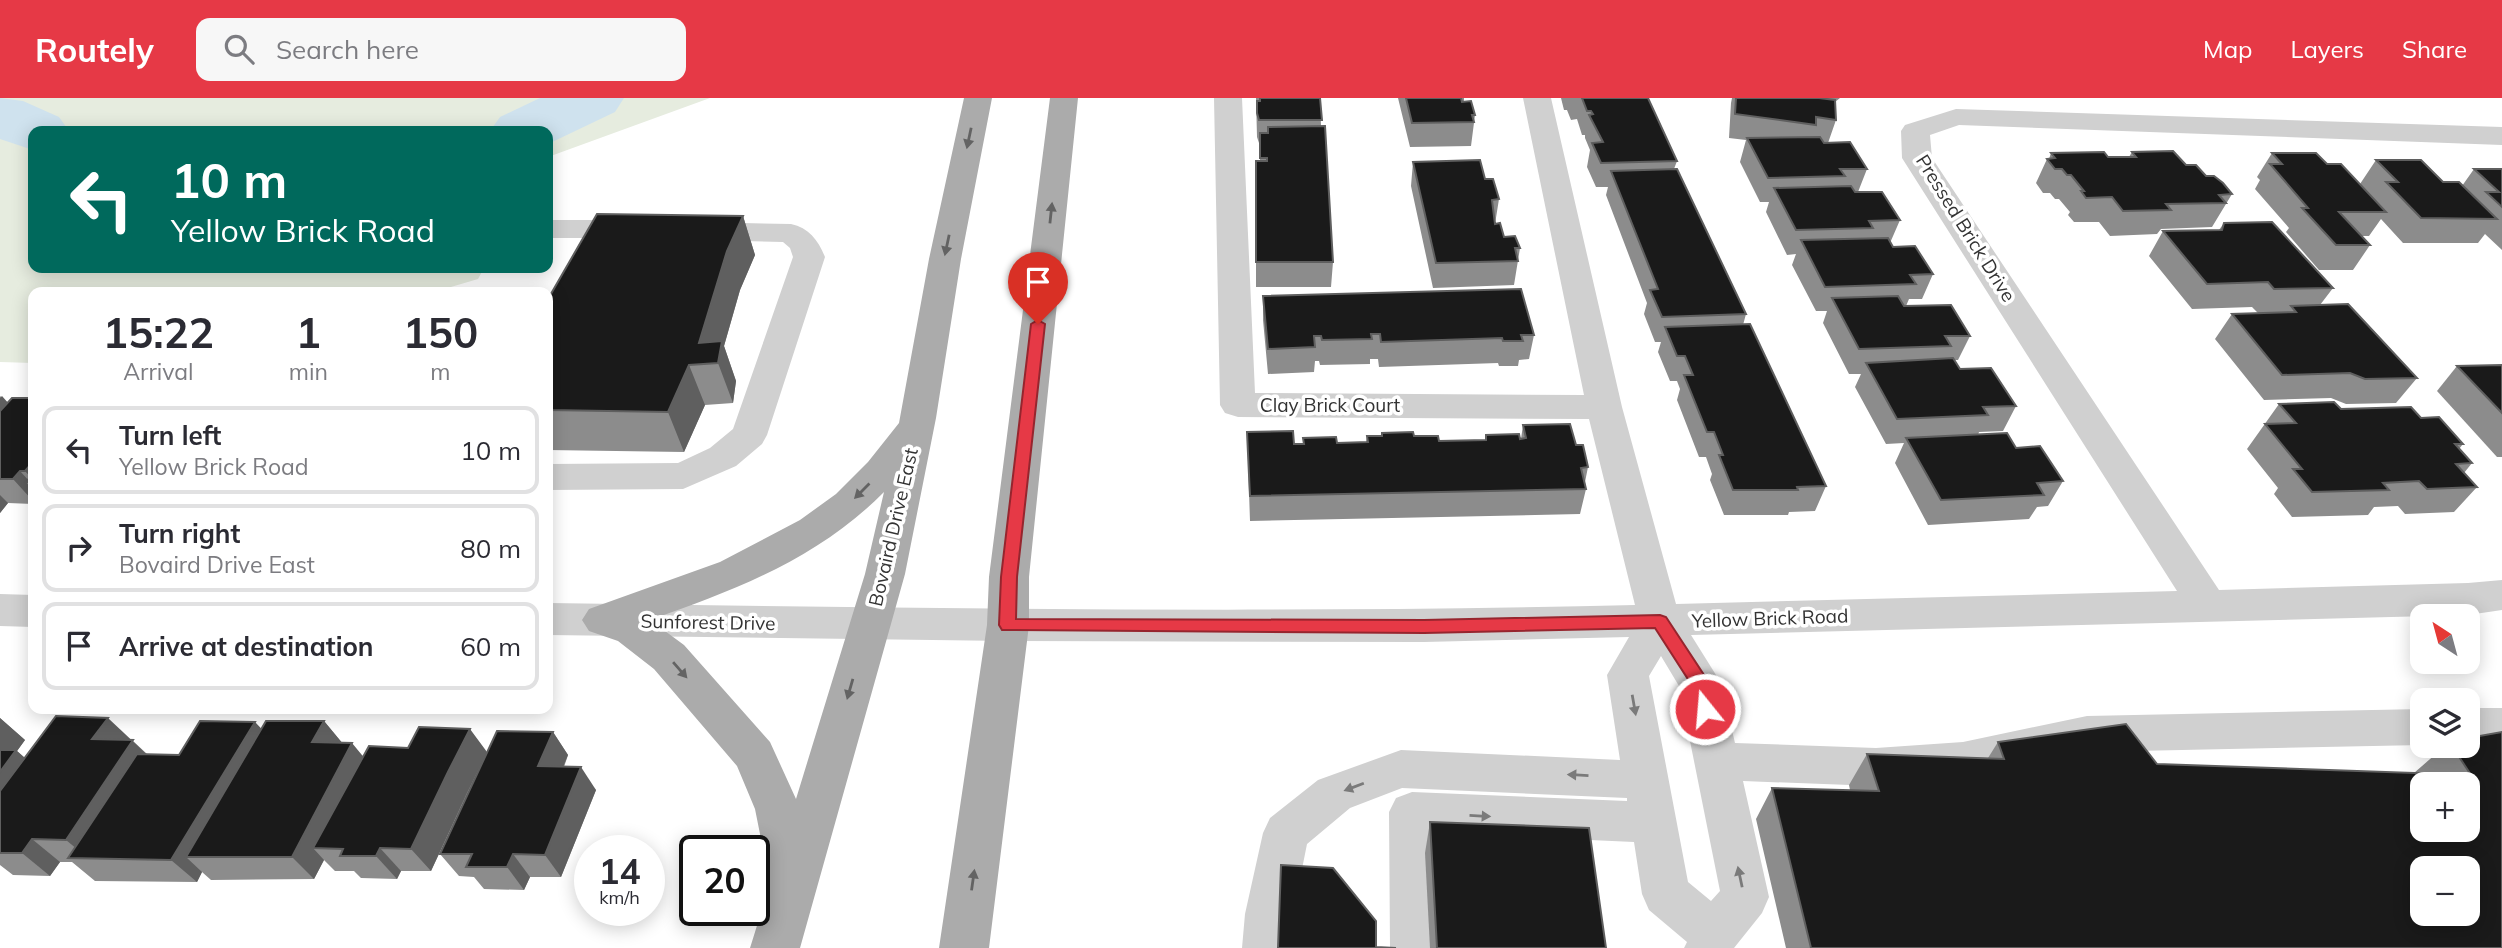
<!DOCTYPE html>
<html lang="en">
<head>
<meta charset="utf-8">
<style>
	:root { --surface:#fff; --page:#f7f7f7; --text:#2b2b33; --muted:#7c7c81; --line:#e1e1e2; --accent:#e63946 }
	body { margin:0; font-family:Mulish,sans-serif; background:var(--page); color:var(--text); height:100vh; display:flex; flex-direction:column; font-size:26px; white-space:nowrap }
	* { box-sizing:border-box; margin:0 }
	p { font-size:23px; color:var(--muted) }
	.icon { flex:none; width:38px; height:38px; fill:none; stroke:currentColor; stroke-width:2; stroke-linecap:round; stroke-linejoin:round }
	.map { position:relative; flex:1; overflow:hidden }
	.drawer { position:absolute; left:28px; top:189px; width:525px; height:427px; display:flex; flex-direction:column; background:var(--surface); border-radius:14px; box-shadow:0 4px 18px #0003 }
	.drawer>* { flex:none }
	.guide { position:absolute; left:28px; top:28px; width:525px; height:147px; border-radius:14px; box-shadow:0 4px 18px #0003; background:#00695c; color:#fff; overflow:hidden }
	.needle { width:46px; rotate:324deg }
	.buttons { position:absolute; left:2410px; top:506px; display:grid; gap:14px }
	.buttons a { display:grid; place-items:center; width:70px; height:70px; border-radius:14px; background:var(--surface); box-shadow:0 4px 18px #0003; font-size:35px }
	.speed { position:absolute; left:574px; top:737px; display:flex; gap:14px; font-size:35px; font-weight:700; text-align:center }
	.speed>* { display:grid; place-content:center; width:91px; height:91px; border-radius:50%; background:var(--surface); box-shadow:0 4px 18px #0003; line-height:1 }
	.speed small { font-size:18px; font-weight:400 }
	.speed .limit { border:4px solid #111; border-radius:10px; background:#fff; color:#111 }
	.pin { position:absolute; display:grid; place-items:center; width:60px; height:60px; color:#fff; margin:-72px -30px; border-radius:50% 50% 50% 0; rotate:-45deg; box-shadow:0 0 7px #0007 }
	.pin .icon { rotate:45deg }
	.me { position:absolute; width:77px; margin:-38px; rotate:343deg; stroke-linejoin:round; filter:drop-shadow(0 0 5px #0008) }
	.turn { display:flex; align-items:center; gap:24px; height:147px; padding:0 28px; font-size:32px }
	.turn .icon { width:91px; height:91px; stroke-width:2.5 }
	.turn b { display:block; font-size:49px; line-height:60px }
	.eta { display:flex; justify-content:space-evenly; align-items:center; height:119px; text-align:center }
	.eta b { font-size:42px; font-weight:700; line-height:49px }
	ul { padding:0; list-style:none }
	li { display:flex; align-items:center; gap:21px; height:88px; margin:0 14px 10px; padding:0 14px; border:4px solid var(--line); border-radius:14px }
	li div { flex:1 }
	li b { display:block; font-size:26px }
	li em { font-style:normal }
	header { display:flex; align-items:center; gap:42px; box-sizing:border-box; height:98px; padding:0 35px; background:var(--accent); color:#fff }
	header strong { font-size:33px }
	nav { display:flex; gap:38px; margin-inline-start:auto; font-size:24px }
	.search { width:490px; height:63px; background:var(--page); display:flex; align-items:center; gap:18px; box-sizing:border-box; padding:0 24px; border-radius:14px; color:var(--muted); font-size:26px }
	.map>svg:first-child { display:block }
</style>
</head>
<body>
<header>
<strong>Routely</strong>
<div class="search"><svg class="icon" aria-label="search" viewBox="0 0 24 24"><circle cx="10" cy="10" r="6"/><path d="M15 15l6 6"/></svg>Search here</div>
<nav><a>Map</a><a>Layers</a><a>Share</a></nav>
</header>
<div class="map">
<svg width="2502" height="850" viewBox="0 0 2502 850">
	<rect width="100%" height="100%" fill="#fff"/>
	<path fill="#e6ecdf" d="M0 0H710L548 59V33H33V170H484L478 181 434 194H33V265L0 264Z"/>
	<g fill="none" stroke-linecap="round" stroke-linejoin="round">
		<g fill="#cfe2ee" fill-rule="evenodd">
			<path d="M0 0 23 3 59 19 69 33H33V52L0 41Z"/>
			<path d="M540 0H624L615 14 548 46V33H490L500 19Z"/>
		</g>
		<g fill="#d0d0d0" fill-rule="evenodd">
			<path d="M1214 0H1242L1255 295 1584 297 1523 0H1551L1622 309 1676 506 2177 493 1902 60 1901 33 1905 27 1956 11 2502 29V47L1959 27 1930 37 1932 60 2219 492 2468 485 2502 482V512L2468 517 1691 537 1721 585 1735 645 1876 650 1963 644 2087 618 2422 611V647L2087 654 1963 682 1876 688 1743 683 1769 799 1762 815 1734 850H1684L1687 844 1649 812 1642 796 1634 744 1436 735 1440 850H1390L1389 714 1396 700 1412 694 1627 703V700L1402 690 1350 710 1307 746 1293 816 1292 850H1242L1245 816 1263 735 1270 720 1318 682 1401 652 1620 662 1607 577 1629 539 1424 544 1008 543 548 537V505C911 510 1273 516 1635 507L1589 321 1238 319 1225 315 1220 307ZM1661 558 1679 588 1720 793 1711 803 1688 784 1649 578Z"/>
			<path d="M548 122H609L620 124 624 131 620 138 609 140H548Z"/>
			<path d="M694 124 791 126C809 130 818 142 825 159L767 337 762 346 736 368 683 391 548 392V366L678 365 710 350 733 331 793 159 790 150 783 144 694 142 683 140 679 133 683 126Z"/>
			<path d="M0 496 33 497V529L0 528Z"/>
			<rect x="2468" y="610" width="34" height="36"/>
		</g>
		<g fill="#ababab" fill-rule="evenodd">
			<path d="M964 0H992L961 161 936 320 905 476 800 850H750L770 786 755 711 737 668 654 571 618 543 589 533 582 522 589 511 720 464 800 422 836 396 868 364 899 325 929 161ZM884 394 865 476 796 701 770 644 684 547 650 522C736 492 819 460 884 394Z"/>
			<path d="M1050 0H1078L1029 479V527L989 850H939L987 527 989 479Z"/>
		</g>
	</g>
	<g fill="#8c8c8c">
		<path d="M1256 0H1320L1321 28 1333 164 1331 189H1256V63H1260V45H1259L1257 39Z"/>
		<path d="M1398 0H1464V4L1475 17 1471 48 1410 49Z"/>
		<path d="M1561 0H1648L1677 63 1674 71 1746 216 1743 227 1826 388 1815 413 1789 414 1788 417H1724L1710 382 1712 376 1706 359H1699L1677 302 1680 291 1677 283H1670L1658 254 1661 244H1655L1644 216 1647 205 1606 97 1608 89H1596L1587 69 1590 52 1585 40V37H1582L1577 21 1571 22 1567 12H1564Z"/>
		<path d="M1732 0H1840L1835 4 1836 22 1828 45 1867 71 1858 94 1900 122 1890 145 1893 149 1933 176 1922 201H1909L1906 208 1970 238 1958 262H1955L1960 271 2016 308 2003 333 1979 334 1978 337 2016 350 2063 383 2048 408 2037 409 2029 421 1928 427 1895 365 1904 345 1886 346 1855 289 1861 276H1849L1823 225 1827 213H1816L1792 167 1796 156 1787 157 1766 114 1769 104H1760L1740 64 1746 42 1729 40 1731 5Z"/>
		<path d="M2132 54 2186 67 2206 78 2232 96 2212 129 2161 131 2157 136 2110 138 2099 124H2074L2068 117 2070 114 2059 101H2055L2050 95H2043L2036 85 2047 61H2049L2051 55 2108 59H2129Z"/>
		<path d="M2272 55 2327 66 2360 86 2376 62 2443 84 2462 88 2474 71H2502V152L2485 136 2478 145H2403L2381 121 2369 138H2362L2370 147 2353 172H2319L2286 134 2289 130 2255 91 2260 82 2257 79Z"/>
		<path d="M1413 64 1485 81 1499 101 1495 126 1504 139 1520 150 1514 187 1433 190 1411 88Z"/>
		<path d="M743 118 755 157 740 192 724 248 736 283 733 305 705 307 684 354 548 352V201Z"/>
		<path d="M2224 125 2333 190 2320 207 2417 280 2396 305 2346 306 2331 300 2264 302 2215 241 2232 216 2258 215 2252 209 2192 211 2149 158 2163 133 2219 132Z"/>
		<path d="M1263 198 1534 237 1529 261 1519 262 1518 268H1499L1498 265 1379 269 1378 261H1370V266L1320 267 1319 263H1315L1314 274 1268 276 1263 222Z"/>
		<path d="M2502 267V359H2497L2437 293 2457 268Z"/>
		<path d="M0 298 8 305 33 300V406L8 405 0 415Z"/>
		<path d="M2279 306 2421 320 2463 346 2459 351 2472 365 2464 375 2477 389 2454 414 2405 416 2398 408 2374 409 2368 417 2292 419 2274 396 2278 390 2247 351Z"/>
		<path d="M1523 327 1576 347 1588 369 1585 384 1586 391 1580 416 1250 423 1247 334 1294 346H1303V340L1337 345 1366 344 1367 338H1414L1439 343 1485 342 1486 337 1521 341Z"/>
		<path d="M0 620 25 642 17 653 25 660 132 642 147 656 179 657 261 631 324 623 342 645 363 658 487 654 553 634 568 657 564 669 596 692 561 779H530L524 792 484 791 474 779 459 778 440 756 484 660 431 773H401L397 781 361 780 354 773H335L324 762 314 781 211 782 202 774 197 784 95 783 72 764H60L50 778 13 777 0 767Z"/>
		<path d="M1998 644 2157 666 2414 675 2445 648H2468L2502 850H1786L1756 721 1772 690 1850 692 1849 687 1867 656 1988 660Z"/>
		<path d="M1430 724 1606 850H1430L1425 755Z"/>
	</g>
	<g fill="#5f5f5f">
		<path d="M743 118 755 157 740 192 724 248 736 283 733 305 718 265 699 245 727 153Z"/>
		<path d="M689 267 705 307 684 354 668 314Z"/>
		<path d="M2 298 24 323 0 350V300Z"/>
		<path d="M33 364V382L25 373Z"/>
		<path d="M20 373 30 384H26L33 392V403L13 381Z"/>
		<path d="M0 397 8 405 0 415Z"/>
		<path d="M0 620 25 642 17 653 43 676 0 736Z"/>
		<path d="M108 620 157 666 89 761 66 742 92 641Z"/>
		<path d="M324 623 344 647 312 644Z"/>
		<path d="M255 624 277 647 186 759 202 774 197 784 171 762Z"/>
		<path d="M470 631 487 654 466 697 431 773 411 751 448 674Z"/>
		<path d="M553 634 568 657 554 691 538 668Z"/>
		<path d="M352 645 371 668 313 750 324 762 314 781 292 759Z"/>
		<path d="M581 669 596 692 561 779 545 757Z"/>
		<path d="M32 741 60 764 50 778 22 755Z"/>
		<path d="M380 750 401 773 397 781 376 758Z"/>
		<path d="M513 756 530 779 524 792 507 769Z"/>
	</g>
	<g fill="#1a1a1a" stroke="#5f5f5f" stroke-width="2" fill-rule="evenodd">
		<path d="M1260 0H1320L1322 22H1259L1257 15V3H1260Z"/>
		<path d="M1406 0H1461L1462 4 1471 3 1475 17H1472L1474 24 1412 25Z"/>
		<path d="M1582 0H1648L1677 63 1601 65 1592 45 1603 44 1589 17 1593 16 1591 13H1587Z"/>
		<path d="M1736 0H1819L1835 2 1836 22 1816 19V27L1735 16Z"/>
		<path d="M1325 28 1333 164H1256V63H1267V60H1260V35H1268V29Z"/>
		<path d="M1820 39 1824 45 1850 44 1867 71H1840L1845 78 1768 80 1747 40Z"/>
		<path d="M2173 53 2186 67H2196L2206 78H2214L2223 85 2232 96 2219 97 2226 105 2166 106 2171 112 2123 113 2112 99 2086 100 2081 93H2084L2071 77H2067L2062 71H2055L2047 61 2055 60 2051 55 2104 54 2108 59H2136L2132 54Z"/>
		<path d="M2272 55H2316L2327 66H2341L2386 114H2339L2370 147H2336L2302 110H2308L2270 66H2282Z"/>
		<path d="M1480 62 1485 81H1493L1499 101 1492 102 1495 126 1500 125 1504 139 1515 138 1520 150H1515L1518 163 1436 165 1413 64Z"/>
		<path d="M2376 62H2421L2443 84H2459L2497 121 2421 120 2386 84H2398Z"/>
		<path d="M1677 71 1746 216 1662 219 1650 192 1658 191 1611 73Z"/>
		<path d="M2474 71H2502V109L2486 94H2499Z"/>
		<path d="M1851 88 1855 94H1882L1900 122 1869 123 1873 130 1796 132 1774 90Z"/>
		<path d="M597 116 743 118 727 153 699 245 722 243 718 265 689 267 668 314 548 312V201Z"/>
		<path d="M2272 124 2333 190 2274 191 2268 184 2207 186 2163 133 2222 132 2224 125Z"/>
		<path d="M1888 140 1893 149 1915 148 1933 176 1910 177 1916 186 1825 189 1801 142Z"/>
		<path d="M1521 191 1534 237H1521L1523 243H1503L1502 240 1381 244 1380 236H1371L1372 241 1322 242 1321 238H1314L1315 249 1268 251 1263 198Z"/>
		<path d="M1898 198 1904 208 1951 207 1970 238H1945L1951 248 1859 251 1832 200Z"/>
		<path d="M2348 206 2417 280 2365 281 2350 275 2282 277 2232 216 2296 214 2291 208Z"/>
		<path d="M1750 226 1826 388 1797 389 1798 392H1733L1719 357H1723L1714 334H1707L1684 277H1693L1685 258H1677L1665 229Z"/>
		<path d="M1953 260 1960 271 1991 270 2016 308 1983 309 1988 317 1897 321 1866 265Z"/>
		<path d="M2502 267V315L2457 268Z"/>
		<path d="M12 300H33V364L25 373H20L13 381H0V313Z"/>
		<path d="M2334 304 2341 311 2411 309 2421 320 2439 319 2463 346H2455L2472 365 2456 366 2477 389 2427 391 2419 383 2383 385 2389 392 2312 394 2293 371H2302L2265 326 2296 325 2279 306Z"/>
		<path d="M1570 326 1576 347H1583L1588 369 1581 370 1586 391 1250 398 1247 334 1293 333 1294 346H1304L1303 340 1336 339 1337 345 1368 344 1367 338H1382V335L1413 334 1414 338H1438L1439 343 1486 342V337L1519 336 1520 341 1526 340 1523 327Z"/>
		<path d="M2007 335 2016 350 2040 348 2063 383 2037 385 2044 397 1941 402 1906 340Z"/>
		<path d="M33 376V384H26Z"/>
		<path d="M56 618 108 620 92 641 133 642 66 742 32 741 22 755H0V693Z"/>
		<path d="M200 623 255 624 171 762 68 760 137 656 179 657Z"/>
		<path d="M266 623H324L312 644 352 645 292 759H186Z"/>
		<path d="M2126 626 2157 666 2471 677 2452 648H2468V640L2502 634V850H1811L1772 690 1879 693 1867 656 2004 661 1998 644ZM2422 686H2468V732H2422ZM2422 770H2468V816H2422Z"/>
		<path d="M419 629 470 631 448 674 411 751 380 750 376 758H340L343 751 313 750 369 648 408 650Z"/>
		<path d="M497 633 553 634 538 668 581 669 545 757 513 756 507 769H466L472 756H440Z"/>
		<path d="M0 652H16L0 674Z"/>
		<path d="M1430 724 1589 730 1606 850H1437Z"/>
		<path d="M1281 767 1333 770 1376 823V849L1396 850H1278Z"/>
	</g>
	<defs><path id="oneway-solid" d="M-6-.8H1V-3.2L6.5 0L1 3.2V.8H-6Z" transform="scale(1.75)"/></defs>
	<g fill="#636363">
		<use href="#oneway-solid" transform="translate(969 40) rotate(102)"/>
		<use href="#oneway-solid" transform="translate(1051 115) rotate(-84)"/>
		<use href="#oneway-solid" transform="translate(947 147) rotate(102)"/>
		<use href="#oneway-solid" transform="translate(862 393) rotate(135)"/>
		<use href="#oneway-solid" transform="translate(680 572) rotate(49)"/>
		<use href="#oneway-solid" transform="translate(850 591) rotate(106)"/>
		<use href="#oneway-solid" transform="translate(973 782) rotate(-82)"/>
	</g>
	<g fill="#7a7a7a">
		<use href="#oneway-solid" transform="translate(1634 607) rotate(80)"/>
		<use href="#oneway-solid" transform="translate(1578 677) rotate(-177)"/>
		<use href="#oneway-solid" transform="translate(1354 689) rotate(159)"/>
		<use href="#oneway-solid" transform="translate(1480 718) rotate(3)"/>
		<use href="#oneway-solid" transform="translate(1740 779) rotate(-102)"/>
	</g>
	<path fill="#e63946" stroke="#96252e" stroke-width="2" d="M1038 222 1045 226 1017 479 1016 521 1424 522 1660 517 1666 519 1706 580 1714 611 1711 616 1705 618 1699 616 1691 586 1655 530 1424 535 1002 532 999 527 1001 479 1031 226Z"/>
	<g text-anchor="middle" stroke-width="7" stroke-linejoin="round" paint-order="stroke">
		<g font-size="19" fill="#333" stroke="#fff">
			<text transform="translate(1966 130) rotate(58)" y="7">Pressed Brick Drive</text>
			<text x="1330" y="314">Clay Brick Court</text>
			<text transform="translate(893 429) rotate(-77)" y="7">Bovaird Drive East</text>
			<text transform="translate(1770 520) rotate(-2)" y="7">Yellow Brick Road</text>
			<text transform="translate(708 524) rotate(1)" y="7">Sunforest Drive</text>
		</g>
	</g>
</svg>
<div class="buttons">
<a><svg class="needle" viewBox="-14 -14 28 28"><path d="M0-13l5 13h-10z" fill="#e53935"/><path d="M0 13l5-13h-10z" fill="#7c7c81"/></svg></a>
<a><svg class="icon" aria-label="layers" viewBox="0 0 24 24"><path d="M12 4l9 5-9 5-9-5zM3 14l9 5 9-5"/></svg></a>
<a>+</a>
<a>−</a>
</div>
<div class="speed"><div>14<small>km/h</small></div><div class="limit">20</div></div>
<div class="pin" style="left:1038px;top:226px;background:#d93025"><svg class="icon" aria-label="arrive" viewBox="0 0 24 24"><path d="M6 21V4h12l-3 4 3 4H6"/></svg></div>
<svg class="me" style="left:1705px;top:611px" viewBox="-20 -20 40 40"><circle r="17" fill="#e63946" stroke="#fff" stroke-width="3"/><path d="M0-11L8 9 0 5-8 9z" fill="#fff"/></svg>
<div class="guide">
<div class="turn"><svg class="icon" aria-label="left" viewBox="0 0 24 24"><path d="M17 20v-9H6M10 6l-5 5 5 5"/></svg><div><b>10 m</b>Yellow Brick Road</div></div>
</div>
<section class="drawer">
<div class="eta">
<div><b>15:22</b><p>Arrival</p></div>
<div><b>1</b><p>min</p></div>
<div><b>150</b><p>m</p></div>
</div>
<ul>
<li><svg class="icon" aria-label="left" viewBox="0 0 24 24"><path d="M17 20v-9H6M10 6l-5 5 5 5"/></svg><div><b>Turn left</b><p>Yellow Brick Road</p></div><em>10 m</em></li>
<li><svg class="icon" aria-label="right" viewBox="0 0 24 24"><path d="M7 20v-9h11M14 6l5 5-5 5"/></svg><div><b>Turn right</b><p>Bovaird Drive East</p></div><em>80 m</em></li>
<li><svg class="icon" aria-label="arrive" viewBox="0 0 24 24"><path d="M6 21V4h12l-3 4 3 4H6"/></svg><div><b>Arrive at destination</b></div><em>60 m</em></li>
</ul>
</section>
</div>
</body>
</html>
